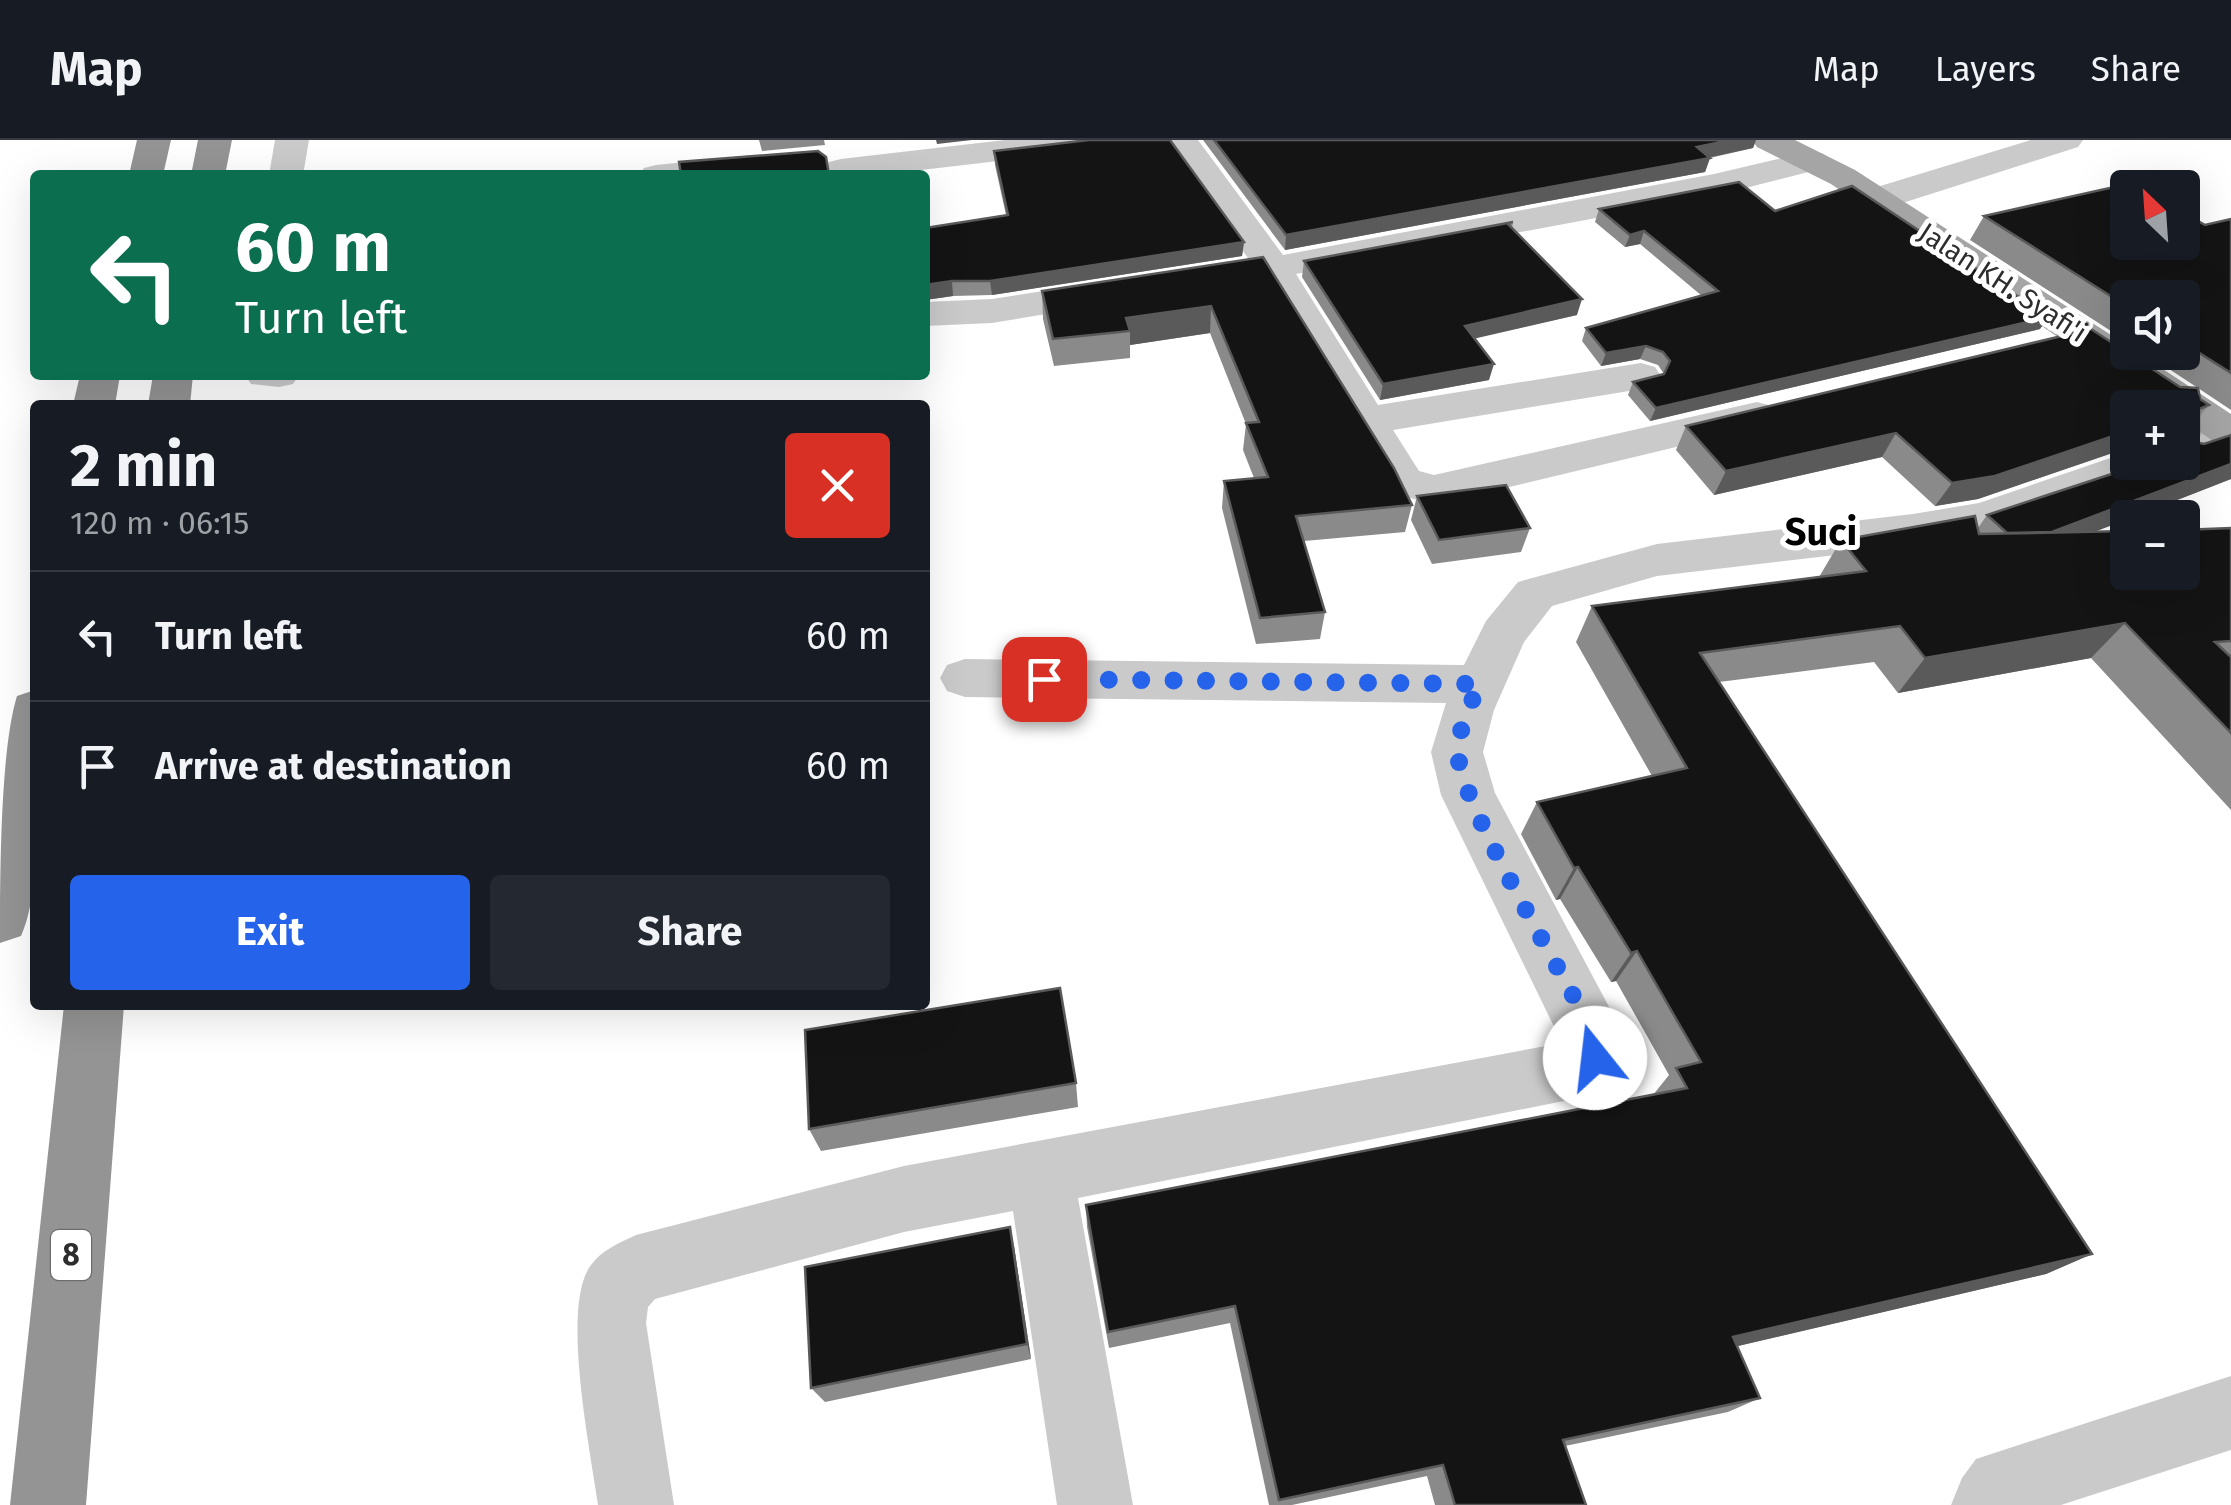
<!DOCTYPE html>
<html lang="en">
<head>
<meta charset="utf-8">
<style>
	:root { --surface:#171b24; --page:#242831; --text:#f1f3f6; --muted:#9ea1a6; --line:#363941; --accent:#2563eb }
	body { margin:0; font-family:"Fira Sans",sans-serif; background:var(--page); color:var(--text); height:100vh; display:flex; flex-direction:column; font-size:38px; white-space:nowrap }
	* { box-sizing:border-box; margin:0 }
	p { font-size:32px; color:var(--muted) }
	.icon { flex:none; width:55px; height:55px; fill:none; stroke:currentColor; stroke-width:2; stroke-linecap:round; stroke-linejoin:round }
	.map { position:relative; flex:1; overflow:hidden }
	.drawer { position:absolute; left:30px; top:260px; width:900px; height:610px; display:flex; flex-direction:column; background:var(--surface); border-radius:10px; box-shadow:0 10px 40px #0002 }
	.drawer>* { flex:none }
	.top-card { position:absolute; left:30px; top:30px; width:900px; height:210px; border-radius:10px; box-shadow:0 10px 40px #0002; background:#0b6e4f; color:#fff; overflow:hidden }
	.needle { width:65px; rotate:335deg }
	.controls { position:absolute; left:2110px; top:30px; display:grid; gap:20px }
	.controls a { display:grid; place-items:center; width:90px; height:90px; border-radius:10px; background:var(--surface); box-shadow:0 10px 40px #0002; font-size:50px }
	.pin { position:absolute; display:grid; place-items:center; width:85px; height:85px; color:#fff; margin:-42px; border-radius:20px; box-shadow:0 5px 15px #0006 }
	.me { position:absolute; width:110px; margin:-55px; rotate:344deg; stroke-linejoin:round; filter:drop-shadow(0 0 8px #0008) }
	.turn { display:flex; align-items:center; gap:35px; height:210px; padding:0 40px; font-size:45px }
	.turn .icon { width:130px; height:130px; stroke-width:2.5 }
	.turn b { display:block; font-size:70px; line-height:85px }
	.round { display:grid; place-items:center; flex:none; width:105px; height:105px; border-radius:10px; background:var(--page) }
	.head { display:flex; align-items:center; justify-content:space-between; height:170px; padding:0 40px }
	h1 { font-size:60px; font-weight:700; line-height:75px }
	.primary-button { display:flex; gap:20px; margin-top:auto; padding:20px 40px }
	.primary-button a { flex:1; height:115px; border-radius:10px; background:var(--accent); color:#fff; font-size:40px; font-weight:700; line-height:115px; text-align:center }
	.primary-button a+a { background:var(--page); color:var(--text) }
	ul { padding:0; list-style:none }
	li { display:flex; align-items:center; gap:30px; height:130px; padding:0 40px; border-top:2px solid var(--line) }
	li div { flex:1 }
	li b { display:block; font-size:38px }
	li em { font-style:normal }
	header { display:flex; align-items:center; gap:60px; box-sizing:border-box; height:140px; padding:0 50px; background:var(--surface); border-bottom:2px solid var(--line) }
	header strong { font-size:48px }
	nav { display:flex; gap:55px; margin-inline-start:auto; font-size:35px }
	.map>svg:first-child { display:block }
</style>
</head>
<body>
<header>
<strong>Map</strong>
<nav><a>Map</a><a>Layers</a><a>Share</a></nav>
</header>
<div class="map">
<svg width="2231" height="1365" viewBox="0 0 2231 1365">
	<rect width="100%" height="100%" fill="#fff"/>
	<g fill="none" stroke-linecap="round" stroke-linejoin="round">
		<g fill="#cacaca" fill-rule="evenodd">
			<path d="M275 0H309L303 35H269Z"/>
			<path d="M1005 0H1110L1105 7 1093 10 878 35H828L824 29 829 22 841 19Z"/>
			<path d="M1164 0H1198L1283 115 1714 34 1812 11 1824 14 1829 21 1824 28 1714 56 1296 134 1378 265 1641 223 1655 227 1661 236 1655 245 1641 249 1393 290 1419 331 1434 335 1757 262 1772 266 1778 275 1772 284 1434 365 1387 351 1255 128Z"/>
			<path d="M2031 0H2083L2078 7 1890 67 1877 70 1864 67 1859 59 1864 51Z"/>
			<path d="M753 15 765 18 770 25 765 32 639 35 644 28 656 25Z"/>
			<path d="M1115 140 1129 144 1134 152 1129 160 992 183 925 186V162L992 159Z"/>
			<path d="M245 235H299L293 244 279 247 251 244Z"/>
			<path d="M2231 281V309L2182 324 2176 322H2182V295Z"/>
			<path d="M2128 312V322H2166L2159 332 1985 392 1913 406 1657 436 1552 466 1524 502 1494 570 1483 612 1495 653 1623 893C1627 928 1624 943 1589 956L1078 1058 1133 1365H1057L1013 1071 904 1092 655 1159 648 1167 646 1183 674 1365H598C591 1313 560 1165 591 1125 602 1110 619 1103 636 1095L904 1026 1562 903 1441 655 1431 612 1446 563 965 557 947 551 940 538 947 525 965 519 1464 525 1486 481 1518 442 1657 404 1913 374 1979 363Z"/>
			<path d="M2231 1236V1310L2061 1365H1951L1962 1338 1976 1319Z"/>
		</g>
		<path fill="#a5a5a5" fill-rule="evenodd" d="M1752 0H1795L1855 30 2128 206V212H2137L2231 274V307L2216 303 2182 280V268H2163L1831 44 1757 7Z"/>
		<g fill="#949494" fill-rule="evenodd">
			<path d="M137 0H171L163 35H129Z"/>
			<path d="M198 0H232L225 35H191Z"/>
			<path d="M80 235H120L115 265H73Z"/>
			<path d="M153 235H193L190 265H148Z"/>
			<path d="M35 550C35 614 46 742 21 796L0 803C0 738 0 611 17 556Z"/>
			<path d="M64 865H124L86 1365H10Z"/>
		</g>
	</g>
	<g fill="#8a8a8a">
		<path d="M759 0H824L825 5 762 11Z"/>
		<path d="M1203 0H1756L1753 8 1710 18 1705 32 1285 110Z"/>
		<path d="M994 11 1244 102 1242 116 992 155 953 156 925 160V88L1006 75 995 25Z"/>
		<path d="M2132 43 2140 48H2128V102H2182V72L2205 85 2231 79V270L2198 248 2200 259 2209 265 2199 277V295L2194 300 2195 302 2204 304 2231 295V339L2131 378H2128V379L2095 391H2128V432H2182V390L2231 388V670L2091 518 1898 553 1874 522 1719 542 2092 1114 2046 1134 1737 1206 1760 1258 1728 1272 1565 1306 1586 1365H1435L1427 1336 1292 1365H1269L1230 1183 1109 1208 1087 1087 1086 1065 1653 955 1669 935 1616 841 1611 842 1560 759 1556 760 1521 694 1537 662 1652 636 1576 502 1592 466 1819 437 1841 400 1975 376 1978 388 1987 375 2148 322H2182V268H2128V310L2127 308 1978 359 1935 366 1882 317 1714 355 1676 310 1686 286 2091 189 2180 247 2198 248 2143 212H2182V158H2128V202L1970 100 1984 76Z"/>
		<path d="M1599 69 1775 71 2040 189 1650 281 1628 255 1633 242 1664 234 1658 225 1640 219 1601 226 1582 201 1586 188 1702 156 1640 104 1625 107 1595 82Z"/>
		<path d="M1513 82 1512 88 1577 175 1474 198 1489 240 1380 260 1302 137 1304 121Z"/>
		<path d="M1263 117 1412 365 1405 392 1304 401 1325 472 1320 499 1256 504 1222 368 1224 341 1254 338 1243 310 1246 284 1210 193 1130 205V218L1054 226 1043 179 1042 151Z"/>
		<path d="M1417 356 1530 388 1521 412 1432 424 1411 380Z"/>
		<path d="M1076 943 1078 967 821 1011 809 989Z"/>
		<path d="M1014 1106 1031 1219 825 1262 811 1248Z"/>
	</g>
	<g fill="#5a5a5a">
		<path d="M936 0H972L937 4Z"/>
		<path d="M1731 0H1756L1753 8 1706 18H1710L1705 32 1285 110 1286 95Z"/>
		<path d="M1644 91 1640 104 1625 107 1630 95Z"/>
		<path d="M1244 102 1242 116 992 155 990 141Z"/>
		<path d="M952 141 953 156 925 160V145Z"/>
		<path d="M1582 159 1577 175 1460 202 1465 186Z"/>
		<path d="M1211 166 1210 193 1130 205V191L1126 178Z"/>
		<path d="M2049 177 2040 189 1650 281 1656 268Z"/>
		<path d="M1646 206 1640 219 1601 226 1606 213Z"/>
		<path d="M1494 224 1489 240 1380 260 1383 244Z"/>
		<path d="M2128 291 2127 308 1978 359 1935 366 1952 343Z"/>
		<path d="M1896 293 1882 317 1714 355 1726 331Z"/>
		<path d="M2231 324V339L2131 378H2128V379L2001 428 2020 404Z"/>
		<path d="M2125 483 2091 518 1898 553 1925 518Z"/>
		<path d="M1578 727 1560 759 1556 760 1574 728Z"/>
		<path d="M1637 811 1616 841 1611 842 1631 813Z"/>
		<path d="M1010 1087 1014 1106 1031 1219 1027 1204Z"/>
		<path d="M2092 1114 2046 1134 1704 1214 1733 1197Z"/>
	</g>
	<g fill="#141414" stroke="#5a5a5a" stroke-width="2.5">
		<path d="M1089 0H1170L1244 102 990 141H952L925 145V88L1008 75 994 11Z"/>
		<path d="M1214 0H1731L1697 7 1710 18 1286 95Z"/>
		<path d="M818 11 826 17 829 35H681L679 22Z"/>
		<path d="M1739 42 1775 71 1852 46 2049 177 1656 268 1633 242 1664 234 1670 221 1663 212 1646 206 1606 213 1586 188 1718 151 1644 91 1630 95 1599 69Z"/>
		<path d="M2132 43 2140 48H2128V102H2182V72L2205 85 2231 79V233L2182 202V158H2128V167L1984 76Z"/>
		<path d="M1513 82 1507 83 1582 159 1465 186 1494 224 1383 244 1304 121Z"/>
		<path d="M1263 117 1394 328 1412 365 1296 376 1325 472 1260 478 1224 341 1268 337 1246 283 1259 282 1211 166 1126 178 1130 191 1053 199 1042 151Z"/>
		<path d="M2091 189 2180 247 2198 248 2200 259 2209 265 2199 269V295L2193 298 2195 302 2204 304 2231 295V324L2052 392 2007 393 1987 375 2148 322H2182V308L2189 296 2182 295V268H2128V291L1995 336 1952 343 1896 293 1726 331 1686 286Z"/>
		<path d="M1506 345 1530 388 1439 400 1417 356Z"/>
		<path d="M1975 376 1979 394 2128 391V432H2182V390L2231 388V501L2215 502 2231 517V593L2125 483 1925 518 1900 486 1700 513 2092 1114 1733 1197 1760 1258 1563 1300 1586 1365H1455L1443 1325 1279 1360 1235 1166 1108 1192 1086 1065 1687 948 1676 928 1701 922 1637 811 1631 813 1578 727 1574 728 1537 662 1687 628 1592 466 1866 431 1841 400Z"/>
		<path d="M1060 848 1076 943 809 989 805 890Z"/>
		<path d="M1010 1087 1027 1204 811 1248 805 1127Z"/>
	</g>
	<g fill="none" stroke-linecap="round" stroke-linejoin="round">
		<path stroke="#2563eb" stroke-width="18" stroke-dasharray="0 32.4" d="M1044 539 1480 544C1470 564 1459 588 1458 610 1455 654 1559 827 1584 876L1596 908 1595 918"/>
	</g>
	<g text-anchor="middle" stroke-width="10" stroke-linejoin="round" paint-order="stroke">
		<g font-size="28" fill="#2d2d2d" stroke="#fff">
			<text transform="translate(2003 142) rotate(33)" y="10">Jalan KH. Syafi'i</text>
		</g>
		<rect fill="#fff" stroke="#6c6c6c" stroke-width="2.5" x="51" y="1090" width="40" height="50" rx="8"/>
		<g font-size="30" font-weight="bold" fill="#2d2d2d">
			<text x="71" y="1125">8</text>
		</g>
		<g font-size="38" font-weight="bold" fill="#000" stroke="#fff">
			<text x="1821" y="405">Suci</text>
		</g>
	</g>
</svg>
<div class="controls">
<a><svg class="needle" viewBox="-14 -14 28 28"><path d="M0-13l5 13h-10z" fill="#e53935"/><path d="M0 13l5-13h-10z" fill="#9ea1a6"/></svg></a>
<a><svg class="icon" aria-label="sound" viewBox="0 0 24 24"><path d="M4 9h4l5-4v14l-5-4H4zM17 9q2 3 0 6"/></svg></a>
<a>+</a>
<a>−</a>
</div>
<div class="pin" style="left:1044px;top:539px;background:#d93025"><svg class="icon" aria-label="arrive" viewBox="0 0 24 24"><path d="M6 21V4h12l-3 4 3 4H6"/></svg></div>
<svg class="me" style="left:1595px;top:918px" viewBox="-20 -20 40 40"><circle r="19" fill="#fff"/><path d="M0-13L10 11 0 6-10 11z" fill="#2563eb"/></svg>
<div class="top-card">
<div class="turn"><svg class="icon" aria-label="left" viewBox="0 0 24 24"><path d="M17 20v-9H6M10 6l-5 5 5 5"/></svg><div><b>60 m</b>Turn left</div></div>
</div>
<section class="drawer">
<div class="head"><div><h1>2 min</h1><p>120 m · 06:15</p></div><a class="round" style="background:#d93025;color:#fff"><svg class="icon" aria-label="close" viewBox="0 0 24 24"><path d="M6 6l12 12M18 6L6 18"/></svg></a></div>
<ul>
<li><svg class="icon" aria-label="left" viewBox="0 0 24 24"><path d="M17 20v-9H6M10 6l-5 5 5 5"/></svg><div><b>Turn left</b></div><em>60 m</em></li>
<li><svg class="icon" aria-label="arrive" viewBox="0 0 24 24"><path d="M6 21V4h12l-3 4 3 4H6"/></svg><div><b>Arrive at destination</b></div><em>60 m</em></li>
</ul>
<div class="primary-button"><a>Exit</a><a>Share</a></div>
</section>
</div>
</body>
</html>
